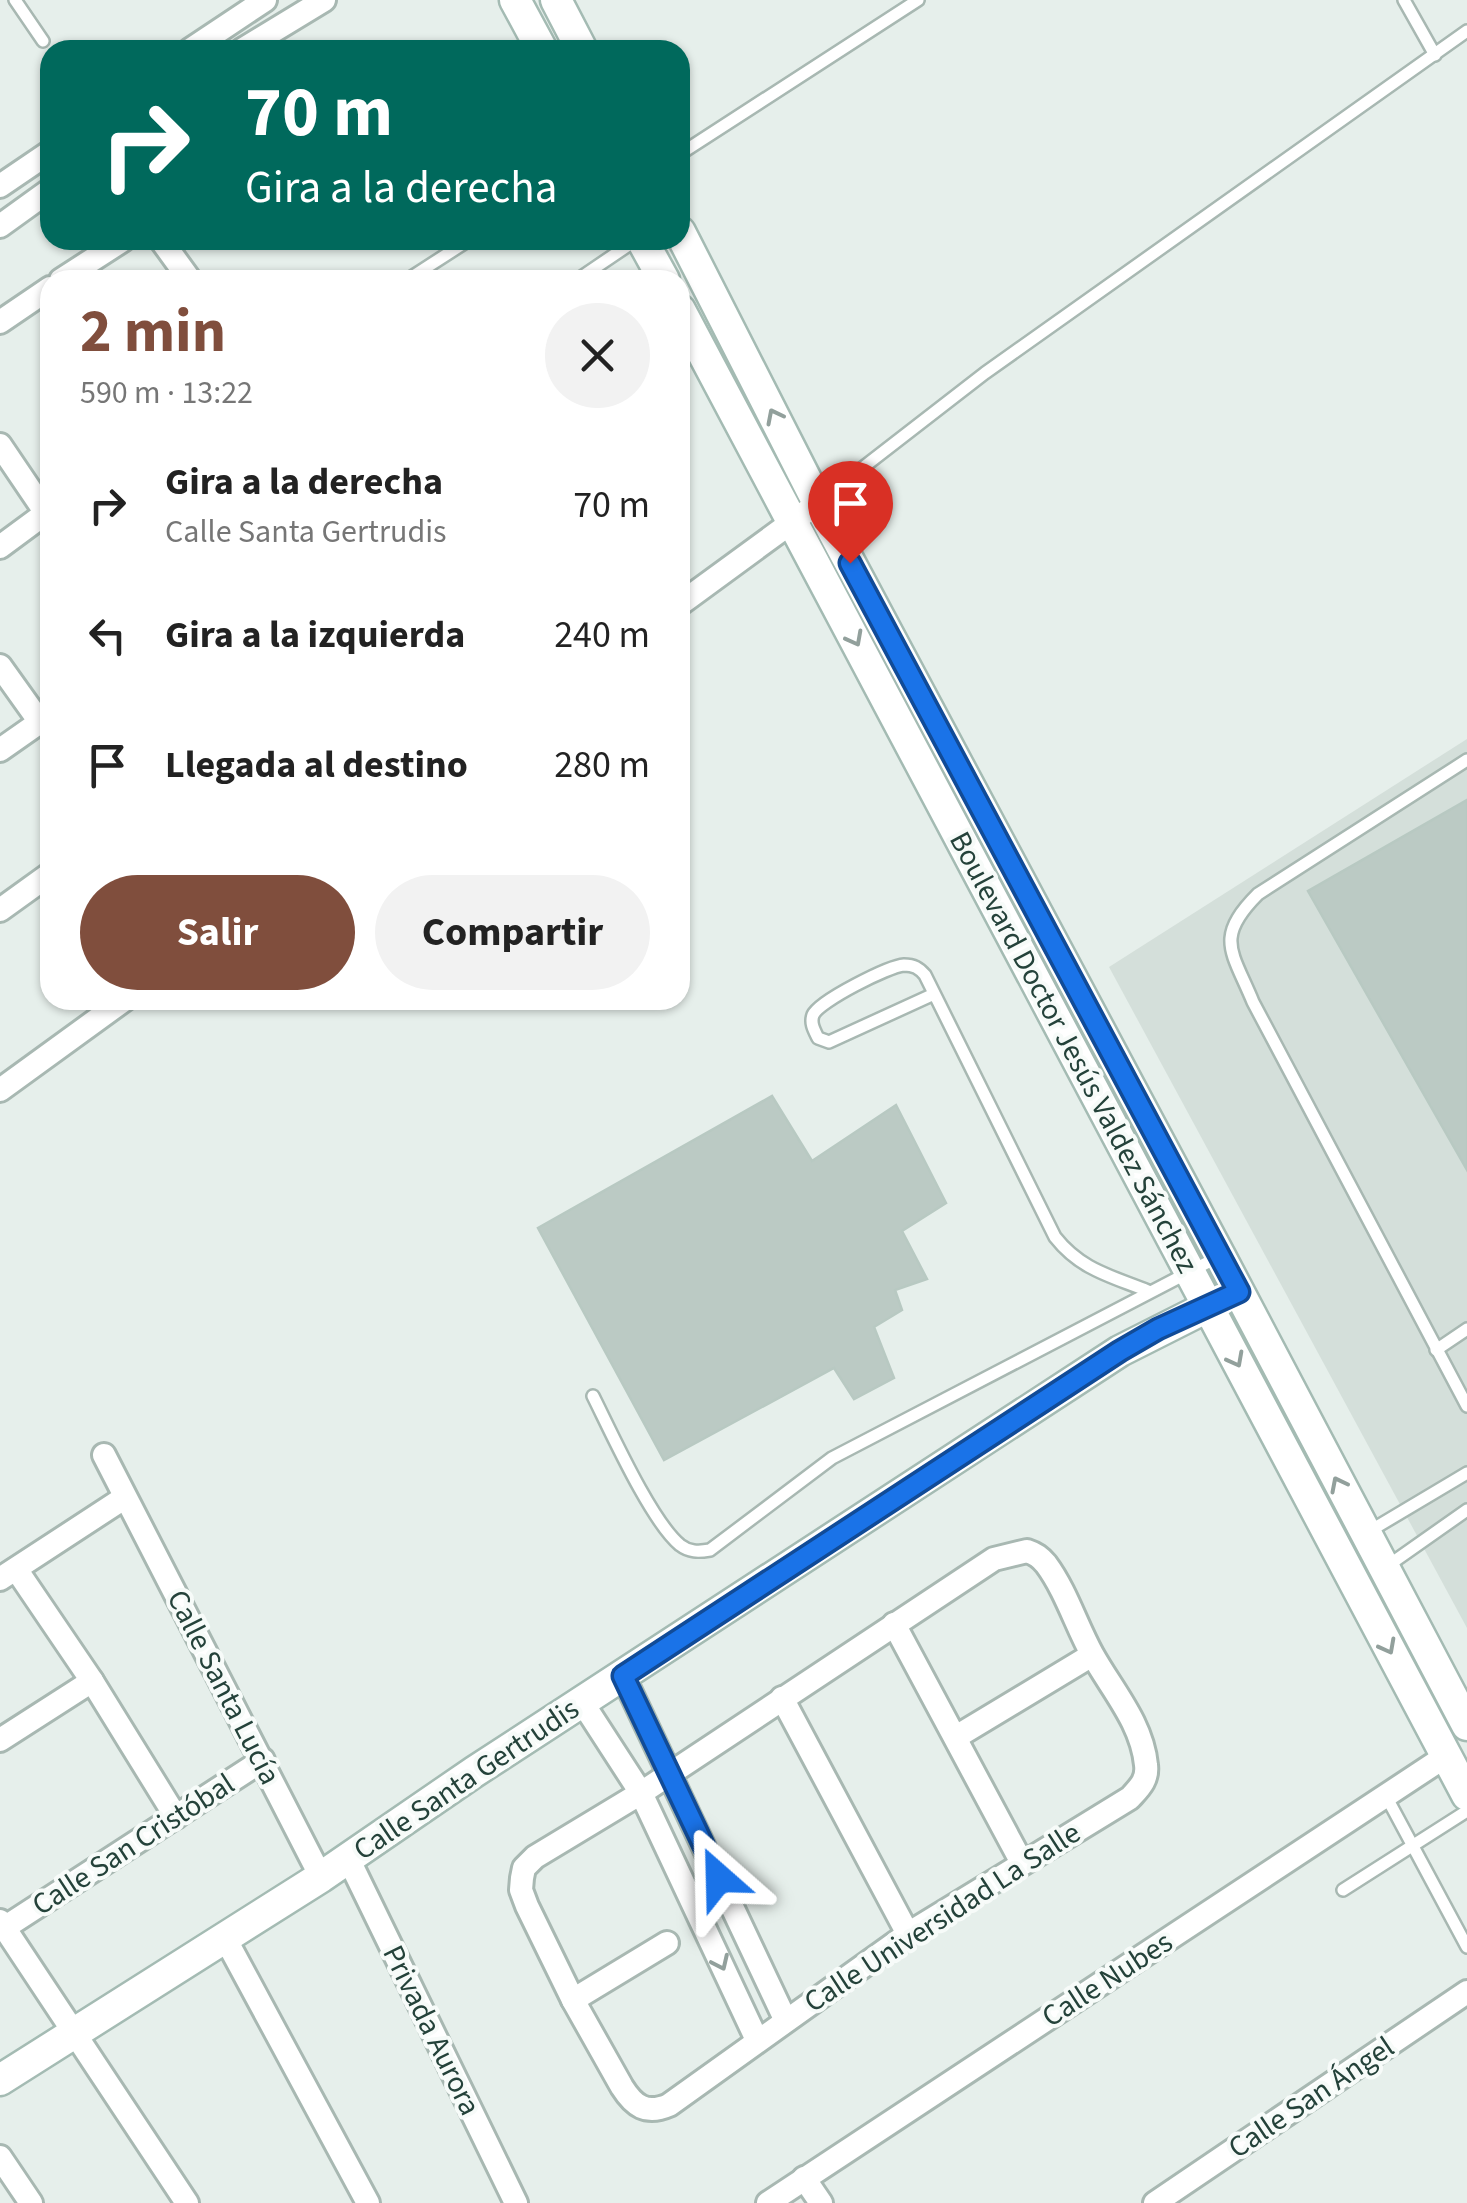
<!DOCTYPE html>
<html lang="es">
<head>
<meta charset="utf-8">
<style>
	:root { --surface:#fff; --page:#f2f2f2; --text:#222; --muted:#767676; --accent:#804e3d }
	body { margin:0; font-family:"Source Sans 3",sans-serif; background:var(--page); color:var(--text); height:100vh; display:flex; flex-direction:column; font-size:38px; white-space:nowrap }
	* { box-sizing:border-box; margin:0 }
	p { font-size:32px; color:var(--muted) }
	.icon { flex:none; width:55px; height:55px; fill:none; stroke:currentColor; stroke-width:2; stroke-linecap:round; stroke-linejoin:round }
	.map { position:relative; flex:1; overflow:hidden }
	.side { position:absolute; left:40px; top:270px; width:650px; height:740px; display:flex; flex-direction:column; background:var(--surface); border-radius:30px; box-shadow:0 2px 8px #0004 }
	.side>* { flex:none }
	.top-card { position:absolute; left:40px; top:40px; width:650px; height:210px; border-radius:30px; box-shadow:0 2px 8px #0004; background:#00695c; color:#fff; overflow:hidden }
	.pin { position:absolute; display:grid; place-items:center; width:85px; height:85px; color:#fff; margin:-102px -42px; border-radius:50% 50% 50% 0; rotate:-45deg; box-shadow:0 0 10px #0007 }
	.pin .icon { rotate:45deg }
	.me { position:absolute; width:110px; margin:-55px; rotate:335deg; stroke-linejoin:round; filter:drop-shadow(0 0 8px #0008) }
	.turn { display:flex; align-items:center; gap:35px; height:210px; padding:0 40px; font-size:45px }
	.turn .icon { width:130px; height:130px; stroke-width:2.5 }
	.turn b { display:block; font-size:70px; line-height:85px }
	.round { display:grid; place-items:center; flex:none; width:105px; height:105px; border-radius:52px; background:var(--page) }
	.head { display:flex; align-items:center; justify-content:space-between; height:170px; padding:0 40px }
	h1 { font-size:60px; font-weight:700; line-height:75px; color:var(--accent) }
	.cta { display:flex; gap:20px; margin-top:auto; padding:20px 40px }
	.cta a { flex:1; height:115px; border-radius:60px; background:var(--accent); color:#fff; font-size:40px; font-weight:700; line-height:115px; text-align:center }
	.cta a+a { background:var(--page); color:var(--text) }
	ul { padding:0; list-style:none }
	li { display:flex; align-items:center; gap:30px; height:130px; padding:0 40px }
	li div { flex:1 }
	li b { display:block; font-size:38px }
	li em { font-style:normal }
	.map>svg:first-child { display:block }
</style>
</head>
<body>
<div class="map">
<svg width="1467" height="2203" viewBox="0 0 1467 2203">
	<rect width="100%" height="100%" fill="#e6efeb"/>
	<path fill="#d4dfda" d="M1467 739V1628L1109 967Z"/>
	<g fill="#bbcac4" stroke="#b8c9c2" stroke-width="2.5">
		<path d="M1467 800V1170L1308 891Z"/>
		<path d="M772 1096 812 1161 896 1105 946 1203 902 1231 927 1279 895 1290 902 1310 874 1327 894 1378 854 1399 834 1368 664 1460 538 1228Z"/>
	</g>
	<g fill="none" stroke-linecap="round" stroke-linejoin="round">
		<g stroke="#a8b8b2" stroke-width="16">
			<g id="lane">
				<path d="M15 0 43 41"/>
				<path d="M1404 0 1435 55"/>
				<path d="M680 154 918 0"/>
				<path d="M407 280 469 240"/>
				<path d="M577 280 636 240"/>
				<path d="M821 500 985 373 1467 31"/>
				<path d="M1467 760 1258 894C1214 938 1232 951 1253 1002L1467 1406"/>
				<path d="M934 994 829 1042 818 1038C814 1030 810 1023 813 1015 819 1001 889 966 904 965 914 965 919 968 925 975L1055 1237C1081 1270 1111 1276 1148 1291"/>
				<path d="M1436 1350 1467 1329"/>
				<path d="M593 1396C611 1432 651 1521 680 1545 689 1552 698 1552 710 1550L832 1458 1220 1256"/>
				<path d="M1368 1532 1467 1473"/>
				<path d="M1386 1567 1467 1510"/>
				<path d="M1386 1796 1467 1947"/>
				<path d="M1343 1890 1467 1811"/>
			</g>
		</g>
		<g stroke="#a8b8b2" stroke-width="28">
			<g id="street">
				<path d="M190 50 265 0"/>
				<path d="M242 50 324 0"/>
				<path d="M0 186 50 152"/>
				<path d="M0 226 50 190"/>
				<path d="M161 240 190 280"/>
				<path d="M61 280 123 240"/>
				<path d="M0 322 50 288"/>
				<path d="M0 445 50 519"/>
				<path d="M0 547 46 513"/>
				<path d="M680 604 818 503"/>
				<path d="M0 666 40 722"/>
				<path d="M0 750 50 715"/>
				<path d="M0 910 50 874"/>
				<path d="M0 1090 124 1000"/>
				<path d="M104 1455 321 1877"/>
				<path d="M1027 1551C1036 1554 1040 1557 1046 1564 1066 1591 1076 1625 1092 1654 1112 1690 1142 1723 1146 1765 1148 1780 1139 1788 1130 1798L908 1934 669 2105C646 2115 634 2106 622 2087L573 2000 527 1906 521 1890 522 1878 524 1868 535 1857 641 1793 994 1559Z"/>
				<path d="M16 1569 92 1681 176 1817"/>
				<path d="M0 1579 124 1498"/>
				<path d="M894 1624 1021 1861"/>
				<path d="M623 1676 785 2019"/>
				<path d="M782 1698 908 1934"/>
				<path d="M582 1702 641 1793 757 2040"/>
				<path d="M956 1737 1092 1655"/>
				<path d="M0 1740 92 1681"/>
				<path d="M348 1858 516 2203"/>
				<path d="M0 1921 187 2203"/>
				<path d="M4 1928 263 1760"/>
				<path d="M225 1938 368 2203"/>
				<path d="M573 2000 667 1943"/>
				<path d="M0 2157 31 2203"/>
				<path d="M804 2178 821 2203"/>
				<path d="M768 2203 1446 1756"/>
				<path d="M1155 2203 1467 1992"/>
			</g>
		</g>
		<g stroke="#a4bbb3" stroke-width="35">
			<g id="secondary">
				<path d="M515 0 542 50"/>
				<path d="M556 0 582 50"/>
				<path d="M680 232 818 503 1220 1256 1467 1725"/>
				<path d="M642 240 664 280"/>
				<path d="M680 310 1467 1795"/>
				<path d="M0 2080 321 1877 474 1772 1120 1351 1223 1299"/>
			</g>
		</g>
		<use href="#lane" stroke="#fff" stroke-width="11"/>
		<use href="#street" stroke="#fff" stroke-width="22"/>
		<use href="#secondary" stroke="#fff" stroke-width="30"/>
	</g>
	<defs><path id="oneway-chevron" d="M-2-3.5L2.5 0L-2 3.5" fill="none" stroke-width="1.6" stroke-linecap="round" stroke-linejoin="round" transform="scale(2.5)"/></defs>
	<g stroke="#92a09c">
		<use href="#oneway-chevron" transform="translate(774 416) rotate(-117)"/>
		<use href="#oneway-chevron" transform="translate(855 639) rotate(62)"/>
		<use href="#oneway-chevron" transform="translate(1236 1360) rotate(62)"/>
		<use href="#oneway-chevron" transform="translate(1338 1484) rotate(-117)"/>
		<use href="#oneway-chevron" transform="translate(1388 1647) rotate(62)"/>
		<use href="#oneway-chevron" transform="translate(721 1963) rotate(65)"/>
	</g>
	<g fill="none" stroke-linecap="round" stroke-linejoin="round">
		<g stroke="#114b97" stroke-width="25">
			<path id="route" d="M719 1878 623 1676 1120 1351 1158 1329 1239 1292 850 563"/>
		</g>
		<use href="#route" stroke="#1a73e8" stroke-width="18"/>
	</g>
	<g text-anchor="middle" stroke-width="8" stroke-linejoin="round" paint-order="stroke">
		<g font-size="30" fill="#24423a" stroke="#f7fbf9">
			<text transform="translate(1074 1052) rotate(62)" y="10">Boulevard Doctor Jesús Valdez Sánchez</text>
			<text transform="translate(224 1687) rotate(63)" y="10">Calle Santa Lucía</text>
			<text transform="translate(466 1779) rotate(-34)" y="10">Calle Santa Gertrudis</text>
			<text transform="translate(133 1844) rotate(-33)" y="10">Calle San Cristóbal</text>
			<text transform="translate(942 1917) rotate(-33)" y="10">Calle Universidad La Salle</text>
			<text transform="translate(1107 1979) rotate(-33)" y="10">Calle Nubes</text>
			<text transform="translate(432 2030) rotate(64)" y="10">Privada Aurora</text>
			<text transform="translate(1311 2097) rotate(-34)" y="10">Calle San Ángel</text>
		</g>
	</g>
</svg>
<div class="pin" style="left:850px;top:563px;background:#d93025"><svg class="icon" aria-label="arrive" viewBox="0 0 24 24"><path d="M6 21V4h12l-3 4 3 4H6"/></svg></div>
<svg class="me" style="left:719px;top:1878px" viewBox="-20 -20 40 40"><path d="M0-17L14 15 0 8-14 15z" fill="#1a73e8" stroke="#fff" stroke-width="4"/></svg>
<div class="top-card">
<div class="turn"><svg class="icon" aria-label="right" viewBox="0 0 24 24"><path d="M7 20v-9h11M14 6l5 5-5 5"/></svg><div><b>70 m</b>Gira a la derecha</div></div>
</div>
<section class="side">
<div class="head"><div><h1>2 min</h1><p>590 m · 13:22</p></div><a class="round"><svg class="icon" aria-label="close" viewBox="0 0 24 24"><path d="M6 6l12 12M18 6L6 18"/></svg></a></div>
<ul>
<li><svg class="icon" aria-label="right" viewBox="0 0 24 24"><path d="M7 20v-9h11M14 6l5 5-5 5"/></svg><div><b>Gira a la derecha</b><p>Calle Santa Gertrudis</p></div><em>70 m</em></li>
<li><svg class="icon" aria-label="left" viewBox="0 0 24 24"><path d="M17 20v-9H6M10 6l-5 5 5 5"/></svg><div><b>Gira a la izquierda</b></div><em>240 m</em></li>
<li><svg class="icon" aria-label="arrive" viewBox="0 0 24 24"><path d="M6 21V4h12l-3 4 3 4H6"/></svg><div><b>Llegada al destino</b></div><em>280 m</em></li>
</ul>
<div class="cta"><a>Salir</a><a>Compartir</a></div>
</section>
</div>
</body>
</html>
